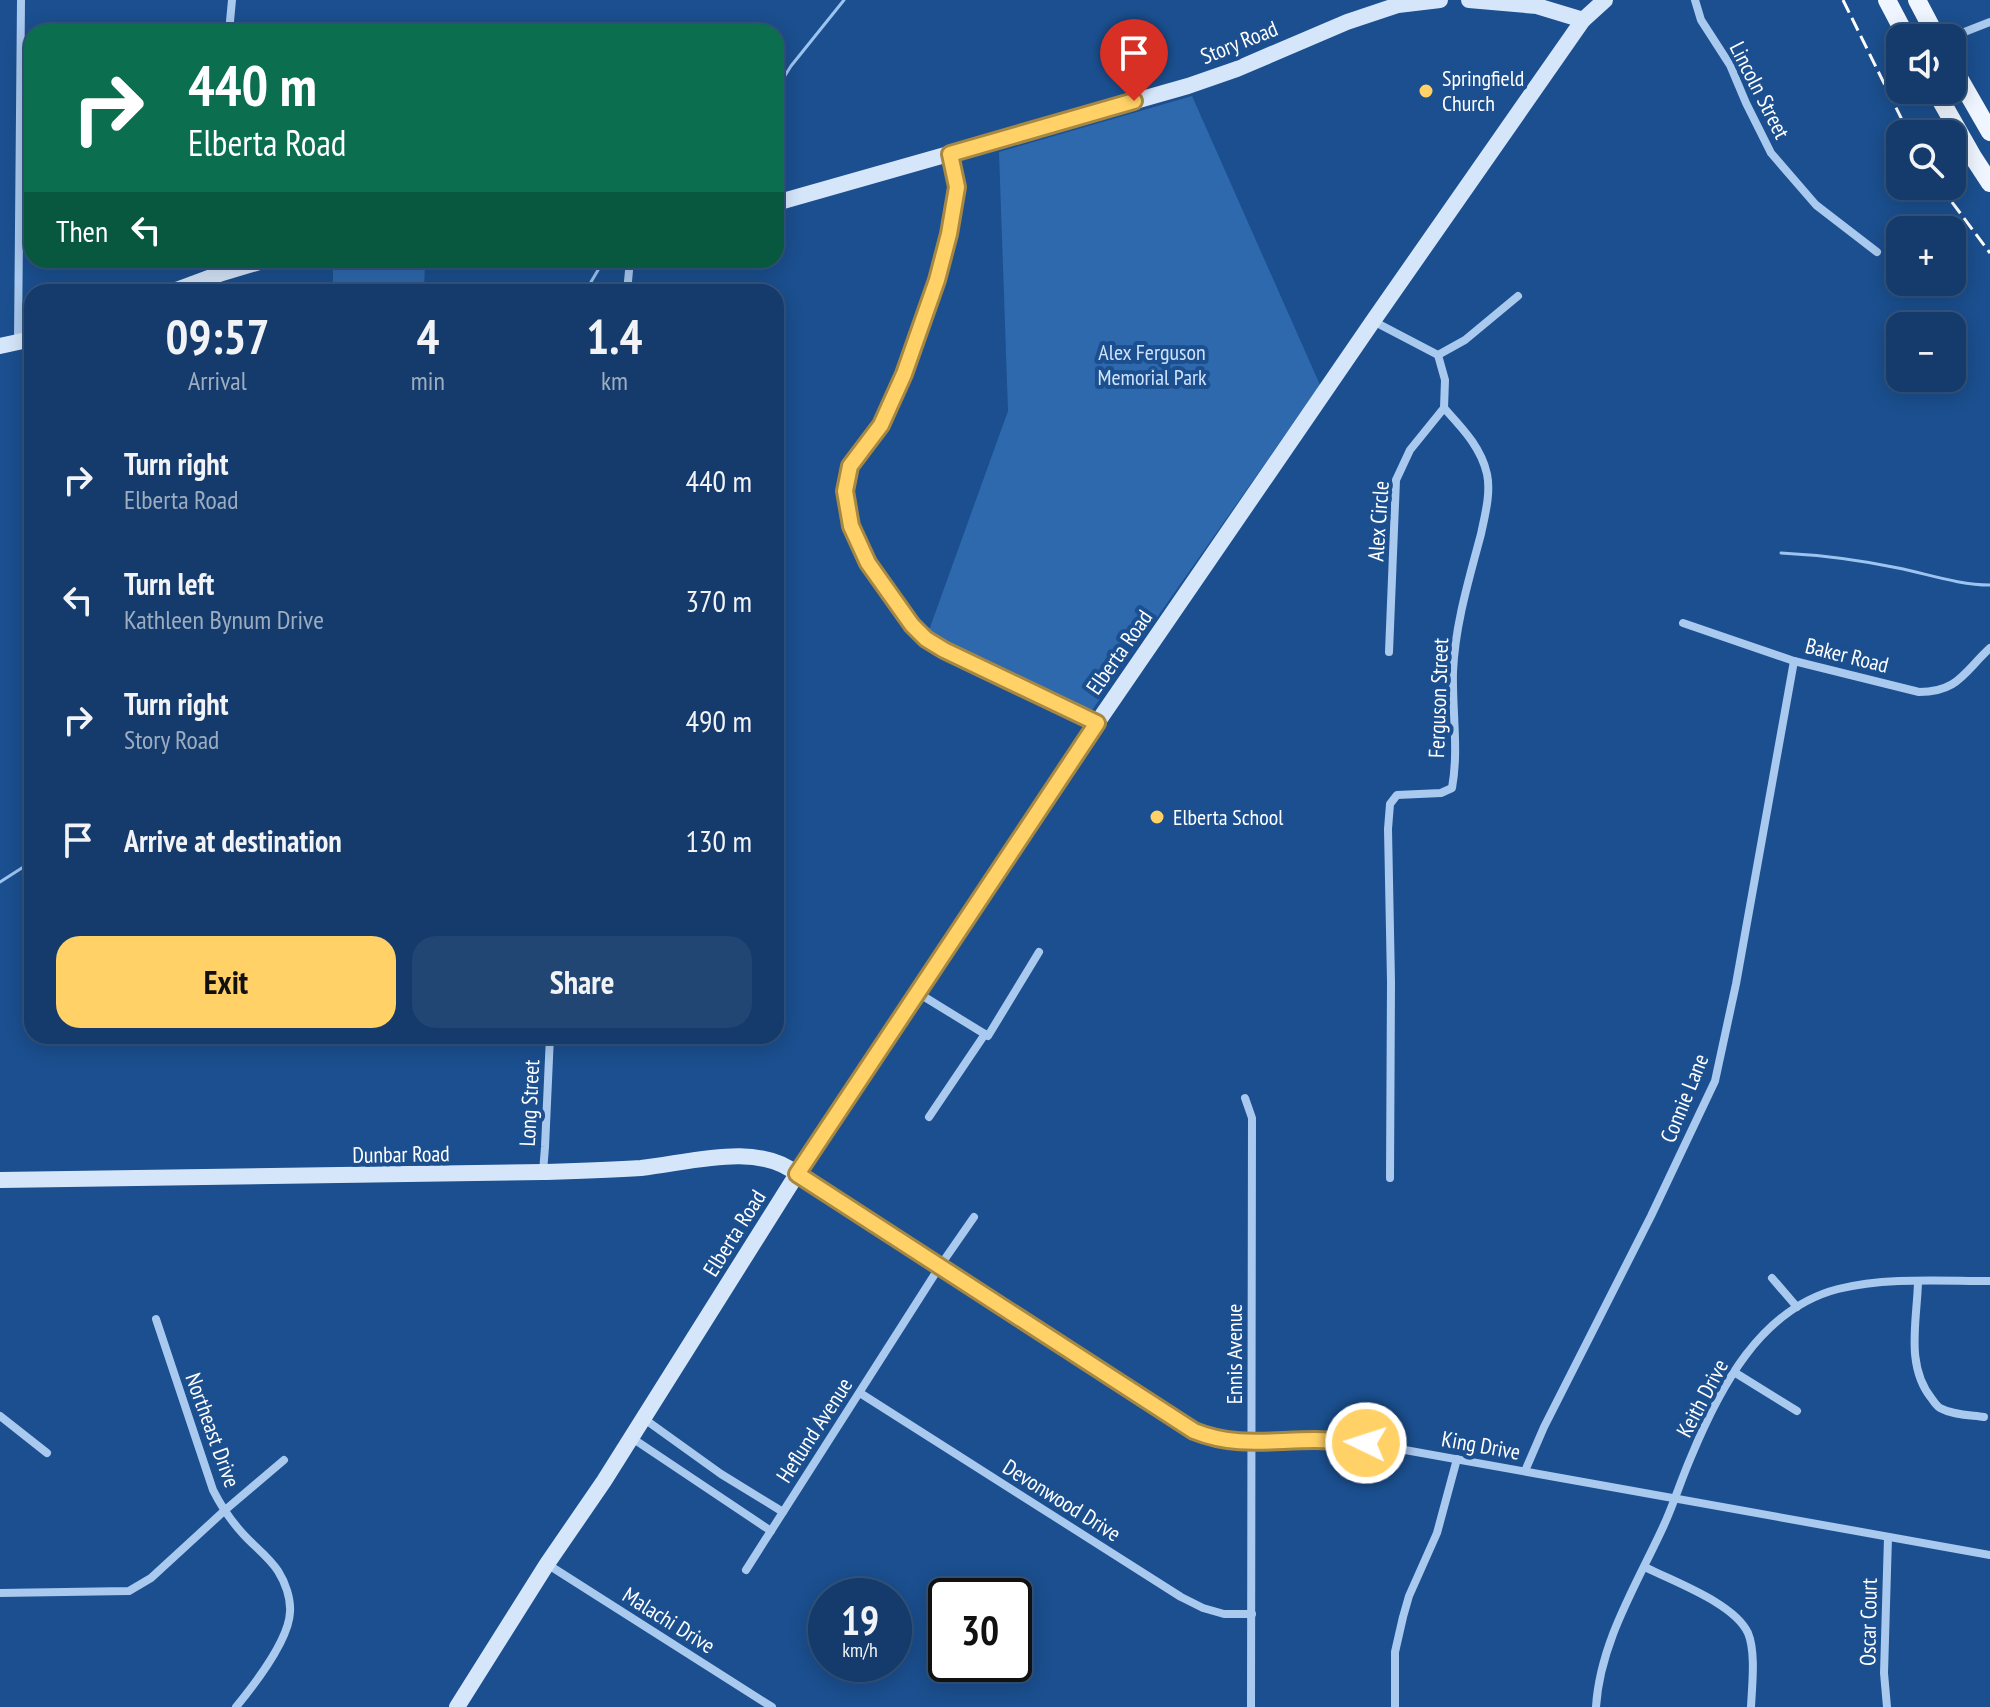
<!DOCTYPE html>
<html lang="en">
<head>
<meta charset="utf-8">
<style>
	:root { --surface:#143b6b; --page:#214673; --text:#f1f3f6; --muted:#9dadc1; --line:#33557e; --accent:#ffd166 }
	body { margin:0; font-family:"PT Sans Narrow",sans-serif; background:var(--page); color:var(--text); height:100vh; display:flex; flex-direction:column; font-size:30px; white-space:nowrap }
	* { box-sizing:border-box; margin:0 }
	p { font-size:26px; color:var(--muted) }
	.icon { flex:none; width:44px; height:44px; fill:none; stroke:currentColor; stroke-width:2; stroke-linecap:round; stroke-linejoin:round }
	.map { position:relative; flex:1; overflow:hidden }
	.sheet { position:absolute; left:24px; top:284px; width:760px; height:760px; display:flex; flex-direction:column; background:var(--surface); border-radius:24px; box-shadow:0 4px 20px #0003,0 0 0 2px var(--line) }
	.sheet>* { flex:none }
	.banner { position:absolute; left:24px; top:24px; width:760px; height:244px; border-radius:24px; box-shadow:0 4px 20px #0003,0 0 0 2px var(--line); background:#0b6e4f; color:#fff; overflow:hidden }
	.fabs { position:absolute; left:1886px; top:24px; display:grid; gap:16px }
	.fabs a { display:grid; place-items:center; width:80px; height:80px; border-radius:16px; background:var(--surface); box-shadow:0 4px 20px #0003,0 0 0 2px var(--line); font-size:40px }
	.speed { position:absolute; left:808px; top:1578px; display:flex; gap:16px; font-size:40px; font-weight:700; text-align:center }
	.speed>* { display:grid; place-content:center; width:104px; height:104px; border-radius:50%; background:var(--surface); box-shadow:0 4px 20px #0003,0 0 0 2px var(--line); line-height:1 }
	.speed small { font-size:20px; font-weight:400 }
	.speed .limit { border:4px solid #111; border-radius:12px; background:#fff; color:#111 }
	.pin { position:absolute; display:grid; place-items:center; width:68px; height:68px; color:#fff; margin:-82px -34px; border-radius:50% 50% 50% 0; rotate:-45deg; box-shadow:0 0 8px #0007 }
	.pin .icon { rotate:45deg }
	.me { position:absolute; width:88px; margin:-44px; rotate:274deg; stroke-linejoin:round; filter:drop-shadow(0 0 6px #0008) }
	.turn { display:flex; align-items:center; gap:28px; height:168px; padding:0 32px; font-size:36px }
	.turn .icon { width:104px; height:104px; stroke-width:2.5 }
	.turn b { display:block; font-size:56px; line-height:68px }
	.then { display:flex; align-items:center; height:76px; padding:0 32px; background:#0003; gap:16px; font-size:30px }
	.eta { display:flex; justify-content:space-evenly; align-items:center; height:136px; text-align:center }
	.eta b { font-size:48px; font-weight:700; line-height:56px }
	.cta { display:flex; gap:16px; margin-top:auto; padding:16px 32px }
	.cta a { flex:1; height:92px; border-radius:24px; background:var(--accent); color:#111; font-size:32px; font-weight:700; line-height:92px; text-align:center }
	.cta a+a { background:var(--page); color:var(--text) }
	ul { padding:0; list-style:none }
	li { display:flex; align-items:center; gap:24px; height:120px; padding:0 32px }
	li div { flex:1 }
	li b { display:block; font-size:30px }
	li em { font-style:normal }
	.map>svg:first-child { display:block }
</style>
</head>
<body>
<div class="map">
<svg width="1990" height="1707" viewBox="0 0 1990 1707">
	<rect width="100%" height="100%" fill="#1b4f8f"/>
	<g fill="#2e69ad">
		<path d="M1192 96 1320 385 1090 713 928 633 1008 411 999 152Z"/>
		<path d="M333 261 425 262 424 292H333Z"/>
	</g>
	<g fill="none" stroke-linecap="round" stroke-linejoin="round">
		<g stroke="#9cc4f0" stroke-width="3">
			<path d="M776 90 791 66 844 0"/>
			<path d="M585 292 604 260"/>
			<path d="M1781 553C1820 555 1860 560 1898 568 1928 574 1959 585 1990 585"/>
			<path d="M0 882 25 866 32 864"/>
		</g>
		<g stroke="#a9c9ee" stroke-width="8">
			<path d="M1695 0 1701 20 1730 65 1746 103 1771 153 1816 205 1877 252"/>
			<path d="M229 32 232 0"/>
			<path d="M1949 38 1990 22"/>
			<path d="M20 134H32"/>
			<path d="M950 154 955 172 957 187 949 234 937 280 904 374 881 425 850 466 845 491 851 526 868 563 912 625 926 639 944 650 1097 723"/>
			<path d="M627 292 630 260"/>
			<path d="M1373 321 1438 355 1445 380 1444 408C1462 428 1481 447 1487 474 1491 493 1485 515 1481 534 1469 579 1455 625 1453 672 1452 710 1459 750 1452 788L1441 793 1397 795 1390 804 1388 829 1391 982 1390 1178"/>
			<path d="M18 342 21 0"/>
			<path d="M1438 355 1465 340 1518 296"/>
			<path d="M1683 623 1794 661 1919 692C1958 692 1964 672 1990 648"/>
			<path d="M1389 652 1396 480 1410 450 1444 408"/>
			<path d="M918 993 988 1036 1039 952"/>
			<path d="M1245 1098 1252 1118 1251 1707"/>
			<path d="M929 1117 985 1034"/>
			<path d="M543 1172 545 1147 550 1036"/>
			<path d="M797 1175 1194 1431C1239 1448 1271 1439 1317 1440 1333 1440 1350 1442 1366 1443L1990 1555"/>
			<path d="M1772 1278 1797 1307"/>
			<path d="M1918 1282C1917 1321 1905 1366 1932 1399 1934 1402 1937 1406 1940 1408 1953 1415 1970 1415 1984 1417"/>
			<path d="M156 1319 213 1490C221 1506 231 1521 244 1535 255 1547 269 1557 278 1571 285 1582 291 1598 290 1612 289 1640 254 1685 236 1707"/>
			<path d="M1734 1372 1797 1411"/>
			<path d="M860 1393 1181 1597 1203 1608 1224 1614H1252"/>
			<path d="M0 1416 47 1453"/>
			<path d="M643 1418 721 1474 783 1512"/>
			<path d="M632 1438 771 1531"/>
			<path d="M1525 1471 1544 1427 1651 1216 1715 1081 1736 984 1794 661"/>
			<path d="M547 1564 772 1707"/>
			<path d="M1645 1567C1674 1582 1734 1603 1748 1633 1756 1652 1752 1686 1751 1707"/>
			<path d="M746 1570 940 1266 974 1217"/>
			<path d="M0 1593 129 1591 151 1578 224 1511 284 1460"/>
			<path d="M1395 1707V1652L1403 1617 1409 1596 1437 1533 1457 1459"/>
			<path d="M1596 1707C1600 1642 1637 1584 1664 1525 1674 1503 1681 1480 1691 1457 1719 1389 1760 1309 1838 1289 1887 1277 1940 1281 1990 1281"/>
			<path d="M1887 1707 1884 1673 1888 1537"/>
		</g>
		<g stroke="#d6e6fa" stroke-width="16">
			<path d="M1469 0 1537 6 1583 20"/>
			<path d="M776 203 1188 86 1237 69 1347 22 1398 5 1440 0"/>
			<path d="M171 292 222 273 266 260"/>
			<path d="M0 346 32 339"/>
			<path d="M0 1180 543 1172C575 1171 608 1170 641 1168 689 1163 757 1141 797 1174"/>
			<path d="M457 1707 547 1564 604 1481 797 1174 1097 723 1373 321 1583 20 1605 0"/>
		</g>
		<g stroke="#f0f6ff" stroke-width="18">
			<path d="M1887 0 1907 38"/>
			<path d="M1917 0 1937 38"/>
			<path d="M1952 66 1990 132"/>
			<path d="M1935 90 1973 157 1990 183"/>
		</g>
		<g stroke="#fff" stroke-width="3" stroke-dasharray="14 6" stroke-linecap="butt">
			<path d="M1843 0 1909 134"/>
			<path d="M1940 186 1990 253"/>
		</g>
	</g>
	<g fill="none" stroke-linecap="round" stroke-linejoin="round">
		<g stroke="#a68842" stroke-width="20">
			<path id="route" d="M1134 101 950 154 957 187 949 234 937 280 904 374 881 425 850 466 845 491 851 526 868 563 912 625 926 639 944 650 1097 723 797 1174 1194 1431C1236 1448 1271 1440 1315 1440 1332 1440 1349 1442 1366 1443"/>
		</g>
		<use href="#route" stroke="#ffd166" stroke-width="14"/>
	</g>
	<g fill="#ffd166" stroke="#1b4f8f" stroke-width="3">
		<circle cx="1426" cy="91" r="8"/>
		<circle cx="1157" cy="817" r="8"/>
	</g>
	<g text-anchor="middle" stroke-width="8" stroke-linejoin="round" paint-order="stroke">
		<g font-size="22" fill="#fff" stroke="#1b4f8f">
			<text transform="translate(1239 42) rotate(-22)" y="8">Story Road</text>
			<text transform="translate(1760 90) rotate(63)" y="8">Lincoln Street</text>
			<text transform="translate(1378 521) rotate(-86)" y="8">Alex Circle</text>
			<text transform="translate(1119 652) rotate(-55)" y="8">Elberta Road</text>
			<text transform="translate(1847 655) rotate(14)" y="8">Baker Road</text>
			<text transform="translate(1438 698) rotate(-88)" y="8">Ferguson Street</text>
			<text transform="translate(1684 1098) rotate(-68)" y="8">Connie Lane</text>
			<text transform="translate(529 1103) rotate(-87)" y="8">Long Street</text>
			<text transform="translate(401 1154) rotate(-1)" y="8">Dunbar Road</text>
			<text transform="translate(734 1233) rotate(-58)" y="8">Elberta Road</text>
			<text transform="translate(1234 1354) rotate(-90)" y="8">Ennis Avenue</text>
			<text transform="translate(1702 1398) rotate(-62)" y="8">Keith Drive</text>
			<text transform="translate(213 1430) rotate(70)" y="8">Northeast Drive</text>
			<text transform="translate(814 1430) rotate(-57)" y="8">Heflund Avenue</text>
			<text transform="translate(1481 1445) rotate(10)" y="8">King Drive</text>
			<text transform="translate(1062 1500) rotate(32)" y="8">Devonwood Drive</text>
			<text transform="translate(669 1620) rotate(32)" y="8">Malachi Drive</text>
			<text transform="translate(1868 1622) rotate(-89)" y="8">Oscar Court</text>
		</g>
		<g font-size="22" fill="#fff" stroke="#1b4f8f" text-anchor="start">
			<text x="1442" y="86">Springfield<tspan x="1442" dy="25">Church</tspan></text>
			<text x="1173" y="825">Elberta School</text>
		</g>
		<g font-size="22" fill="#cfe3fa" stroke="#1b4f8f">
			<text x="1152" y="360">Alex Ferguson<tspan x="1152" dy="25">Memorial Park</tspan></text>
		</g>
	</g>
</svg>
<div class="fabs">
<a><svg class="icon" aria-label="sound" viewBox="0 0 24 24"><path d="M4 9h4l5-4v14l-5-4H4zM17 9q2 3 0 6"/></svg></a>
<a><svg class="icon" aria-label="search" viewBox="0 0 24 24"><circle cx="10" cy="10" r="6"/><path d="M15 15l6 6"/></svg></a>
<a>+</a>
<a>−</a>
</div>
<div class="speed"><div>19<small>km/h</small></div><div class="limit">30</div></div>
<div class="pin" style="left:1134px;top:101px;background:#d93025"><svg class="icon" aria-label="arrive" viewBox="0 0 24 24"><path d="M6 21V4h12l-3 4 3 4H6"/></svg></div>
<svg class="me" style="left:1366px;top:1443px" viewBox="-20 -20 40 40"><circle r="17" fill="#ffd166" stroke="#fff" stroke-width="3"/><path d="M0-11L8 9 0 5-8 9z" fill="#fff"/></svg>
<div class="banner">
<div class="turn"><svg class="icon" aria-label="right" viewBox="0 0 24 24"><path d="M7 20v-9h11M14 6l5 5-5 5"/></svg><div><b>440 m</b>Elberta Road</div></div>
<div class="then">Then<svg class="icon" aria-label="left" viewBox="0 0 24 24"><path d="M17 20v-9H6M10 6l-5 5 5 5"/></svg></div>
</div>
<section class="sheet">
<div class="eta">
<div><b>09:57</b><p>Arrival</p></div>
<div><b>4</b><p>min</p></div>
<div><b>1.4</b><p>km</p></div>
</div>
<ul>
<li><svg class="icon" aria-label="right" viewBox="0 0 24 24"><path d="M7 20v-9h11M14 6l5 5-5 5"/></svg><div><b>Turn right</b><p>Elberta Road</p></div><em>440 m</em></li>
<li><svg class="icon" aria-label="left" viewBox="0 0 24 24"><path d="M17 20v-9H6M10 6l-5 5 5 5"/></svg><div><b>Turn left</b><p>Kathleen Bynum Drive</p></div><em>370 m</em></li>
<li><svg class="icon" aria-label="right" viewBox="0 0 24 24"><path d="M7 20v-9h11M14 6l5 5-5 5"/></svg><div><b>Turn right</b><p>Story Road</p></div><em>490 m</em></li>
<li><svg class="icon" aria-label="arrive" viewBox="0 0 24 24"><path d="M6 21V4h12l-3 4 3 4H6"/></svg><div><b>Arrive at destination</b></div><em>130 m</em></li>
</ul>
<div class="cta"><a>Exit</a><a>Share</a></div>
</section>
</div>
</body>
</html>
